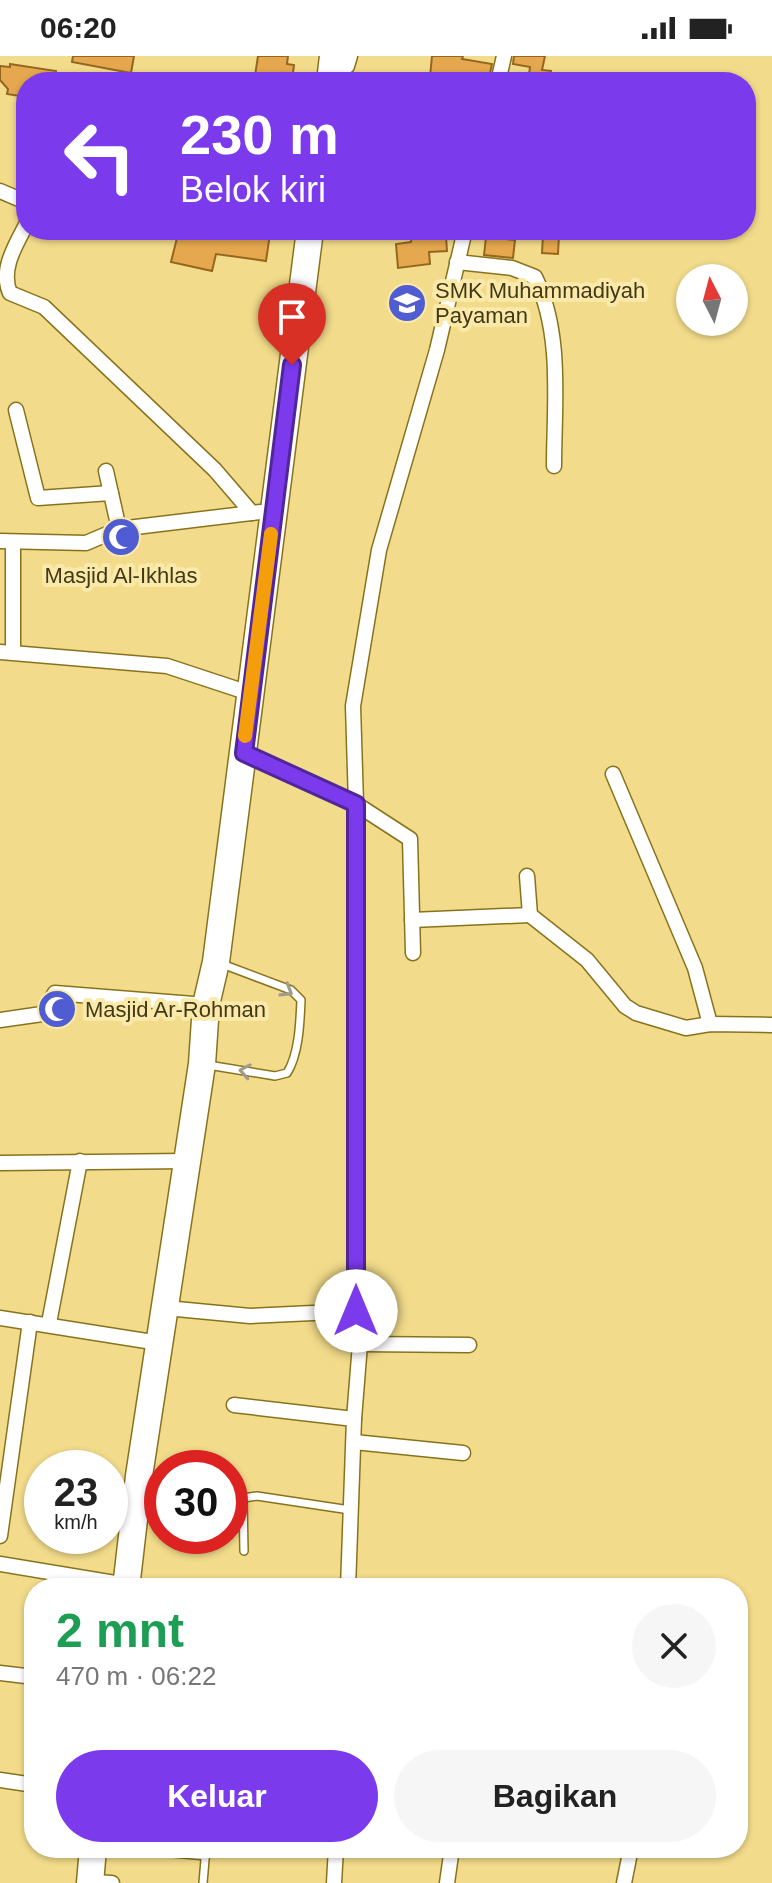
<!DOCTYPE html>
<html lang="id">
<head>
<meta charset="utf-8">
<style>
	:root { --surface:#fff; --page:#f6f6f6; --text:#222; --muted:#767676; --accent:#7c3aed }
	body { margin:0; font-family:Helvetica,sans-serif; background:var(--page); color:var(--text); height:100vh; display:flex; flex-direction:column; font-size:30px; white-space:nowrap }
	* { box-sizing:border-box; margin:0 }
	p { font-size:26px; color:var(--muted) }
	.icon { flex:none; width:44px; height:44px; fill:none; stroke:currentColor; stroke-width:2; stroke-linecap:round; stroke-linejoin:round }
	.map { position:relative; flex:1; overflow:hidden }
	.details { position:absolute; left:24px; top:1522px; width:724px; height:280px; display:flex; flex-direction:column; background:var(--surface); border-radius:32px; box-shadow:0 2px 6px #0004 }
	.details>* { flex:none }
	.top-card { position:absolute; left:16px; top:16px; width:740px; height:168px; border-radius:32px; box-shadow:0 2px 6px #0004; background:#7c3aed; color:#fff; overflow:hidden }
	.needle { width:52px; rotate:354deg }
	.buttons { position:absolute; left:676px; top:208px; display:grid; gap:16px }
	.buttons a { display:grid; place-items:center; width:72px; height:72px; border-radius:50%; background:var(--surface); box-shadow:0 2px 6px #0004; font-size:40px }
	.speed { position:absolute; left:24px; top:1394px; display:flex; gap:16px; font-size:40px; font-weight:700; text-align:center }
	.speed>* { display:grid; place-content:center; width:104px; height:104px; border-radius:50%; background:var(--surface); box-shadow:0 2px 6px #0004; line-height:1 }
	.speed small { font-size:20px; font-weight:400 }
	.speed .limit { border:12px solid #d22; background:#fff; color:#111 }
	.pin { position:absolute; display:grid; place-items:center; width:68px; height:68px; color:#fff; margin:-82px -34px; border-radius:50% 50% 50% 0; rotate:-45deg; box-shadow:0 0 8px #0007 }
	.pin .icon { rotate:45deg }
	.me { position:absolute; width:88px; margin:-44px; rotate:0deg; stroke-linejoin:round; filter:drop-shadow(0 0 6px #0008) }
	.turn { display:flex; align-items:center; gap:28px; height:168px; padding:0 32px; font-size:36px }
	.turn .icon { width:104px; height:104px; stroke-width:2.5 }
	.turn b { display:block; font-size:56px; line-height:68px }
	.round { display:grid; place-items:center; flex:none; width:84px; height:84px; border-radius:42px; background:var(--page) }
	.headline { display:flex; align-items:center; justify-content:space-between; height:136px; padding:0 32px }
	h1 { font-size:48px; font-weight:700; line-height:60px; color:#1e9e55 }
	.button { display:flex; gap:16px; margin-top:auto; padding:16px 32px }
	.button a { flex:1; height:92px; border-radius:48px; background:var(--accent); color:#fff; font-size:32px; font-weight:700; line-height:92px; text-align:center }
	.button a+a { background:var(--page); color:var(--text) }
	.status { display:flex; justify-content:space-between; align-items:center; height:56px; padding:0 40px; background:var(--surface); direction:ltr }
	.status svg { height:22px; fill:currentColor }
	.map>svg:first-child { display:block }
</style>
</head>
<body>
<div class="status"><b>06:20</b><svg viewBox="0 0 49 12"><path d="M0 12V9h3v3zM5 12V6h3v6zM10 12V3h3v9zM15 12V0h3v12zM26 1h20v11H26zM47 4h2v5h-2z"/></svg></div>
<div class="map">
<svg width="772" height="1827" viewBox="0 0 772 1827">
	<rect width="100%" height="100%" fill="#f2db8a"/>
	<g fill="#e5a84e" stroke="#95671e" stroke-width="2">
		<path d="M73 0H134L131 17 72 6Z"/>
		<path d="M258 0H288L287 8 294 9 292 24 254 26Z"/>
		<path d="M432 0H463L462 3 492 8 488 26 430 21Z"/>
		<path d="M514 0H545L542 14 551 15 550 26H528L530 11 513 8Z"/>
		<path d="M10 8 56 15 55 26H26V41L7 38 8 33 0 24V10L10 11Z"/>
		<path d="M179 174 270 178 266 205 216 198 212 215 171 206Z"/>
		<path d="M411 174H437V181L446 180 447 195 429 196 430 208 398 212 396 188 411 186Z"/>
		<path d="M543 179H559L558 198 542 197Z"/>
		<path d="M486 181 515 184 513 202 484 199Z"/>
	</g>
	<g fill="none" stroke-linecap="round" stroke-linejoin="round">
		<g stroke="#88731d" stroke-width="10">
			<g id="lane">
				<path d="M208 1009 275 1020 287 1017C299 998 300 967 301 944L291 934 222 908"/>
				<path d="M244 1495 243 1442 257 1440 350 1454"/>
				<path d="M140 1794 206 1800"/>
				<path d="M203 1827 206 1792"/>
			</g>
		</g>
		<g stroke="#88731d" stroke-width="17">
			<g id="street">
				<path d="M332 14 347 10 350 0"/>
				<path d="M498 26 504 0"/>
				<path d="M0 135 26 146"/>
				<path d="M26 169C15 190 0 214 10 237L44 251 215 414 252 457"/>
				<path d="M457 206 512 212 535 221C563 278 554 349 554 410"/>
				<path d="M16 354 38 442 111 437"/>
				<path d="M106 415 119 473"/>
				<path d="M0 485 86 487 119 473 260 456"/>
				<path d="M13 486V596"/>
				<path d="M0 596 167 610 249 637"/>
				<path d="M244 697 356 748 410 783 413 897"/>
				<path d="M613 718 695 912 710 968"/>
				<path d="M527 820 530 859 587 904 625 950 636 957 686 972 710 968 772 969"/>
				<path d="M412 864 530 859"/>
				<path d="M0 964 42 958 55 937 206 949"/>
				<path d="M0 1107 186 1105"/>
				<path d="M166 1252 250 1260 356 1255"/>
				<path d="M0 1262 159 1287"/>
				<path d="M49 1267 80 1105"/>
				<path d="M360 1288 469 1289"/>
				<path d="M234 1349 354 1363"/>
				<path d="M354 1386 463 1397"/>
				<path d="M0 1480 30 1266"/>
				<path d="M0 1508 127 1529"/>
				<path d="M348 1532 354 1363 360 1288 356 1255V748L353 650 379 494 437 294 465 174"/>
				<path d="M0 1617 34 1621"/>
				<path d="M0 1724 34 1729"/>
				<path d="M90 1826 112 1827"/>
				<path d="M334 1827 336 1792"/>
				<path d="M447 1827 452 1792"/>
				<path d="M624 1827 631 1792"/>
			</g>
		</g>
		<g stroke="#88731d" stroke-width="29">
			<g id="highway">
				<path d="M330 26 333 0"/>
				<path d="M126 1532 139 1420 202 1008 206 949 216 906 310 174"/>
				<path d="M90 1827 93 1792"/>
			</g>
		</g>
		<use href="#lane" stroke="#fff" stroke-width="7"/>
		<use href="#street" stroke="#fff" stroke-width="14"/>
		<use href="#highway" stroke="#fff" stroke-width="26"/>
	</g>
	<defs><path id="oneway-chevron" d="M-2-3.5L2.5 0L-2 3.5" fill="none" stroke-width="1.6" stroke-linecap="round" stroke-linejoin="round" transform="scale(2)"/></defs>
	<g stroke="#a09c8b">
		<use href="#oneway-chevron" transform="translate(287 935) rotate(31)"/>
		<use href="#oneway-chevron" transform="translate(245 1015) rotate(-170)"/>
	</g>
	<g fill="none" stroke-linecap="round" stroke-linejoin="round">
		<g stroke="#51269a" stroke-width="20">
			<path id="route" d="M292 309 244 697 356 748V1255"/>
		</g>
		<use href="#route" stroke="#7c3aed" stroke-width="14"/>
		<path stroke="#f59e0b" stroke-width="14" d="M245 680 271 478"/>
	</g>
	<defs>
		<g id="school-disc" transform="scale(2)"><circle r="9.5" fill="#505cd2" stroke="#fbe9a9"/><path d="M0-5L7-2L0 1L-7-2ZM-4 1L0 2.5L4 1V4Q0 6-4 4Z" fill="#fff"/></g>
		<g id="mosque-disc" transform="scale(2)"><circle r="9.5" fill="#505cd2" stroke="#fbe9a9"/><path d="M3.5-4.9A6 6 0 1 0 3.5 4.9A5 5 0 1 1 3.5-4.9Z" fill="#fff"/></g>
	</defs>
	<g fill-rule="evenodd">
		<use href="#school-disc" x="407" y="247"/>
		<use href="#mosque-disc" x="121" y="481"/>
		<use href="#mosque-disc" x="57" y="953"/>
	</g>
	<g text-anchor="middle" stroke-width="8" stroke-linejoin="round" paint-order="stroke">
		<g font-size="22" fill="#423917" stroke="#fbe9a9" text-anchor="start">
			<text x="435" y="242">SMK Muhammadiyah<tspan x="435" dy="25">Payaman</tspan></text>
			<text x="121" y="527" text-anchor="middle">Masjid Al-Ikhlas</text>
			<text x="85" y="961">Masjid Ar-Rohman</text>
		</g>
	</g>
</svg>
<div class="buttons">
<a><svg class="needle" viewBox="-14 -14 28 28"><path d="M0-13l5 13h-10z" fill="#e53935"/><path d="M0 13l5-13h-10z" fill="#767676"/></svg></a>
</div>
<div class="speed"><div>23<small>km/h</small></div><div class="limit">30</div></div>
<div class="pin" style="left:292px;top:309px;background:#d93025"><svg class="icon" aria-label="arrive" viewBox="0 0 24 24"><path d="M6 21V4h12l-3 4 3 4H6"/></svg></div>
<svg class="me" style="left:356px;top:1255px" viewBox="-20 -20 40 40"><circle r="19" fill="#fff"/><path d="M0-13L10 11 0 6-10 11z" fill="#7c3aed"/></svg>
<div class="top-card">
<div class="turn"><svg class="icon" aria-label="left" viewBox="0 0 24 24"><path d="M17 20v-9H6M10 6l-5 5 5 5"/></svg><div><b>230 m</b>Belok kiri</div></div>
</div>
<section class="details">
<div class="headline"><div><h1>2 mnt</h1><p>470 m · 06:22</p></div><a class="round"><svg class="icon" aria-label="close" viewBox="0 0 24 24"><path d="M6 6l12 12M18 6L6 18"/></svg></a></div>
<div class="button"><a>Keluar</a><a>Bagikan</a></div>
</section>
</div>
</body>
</html>
